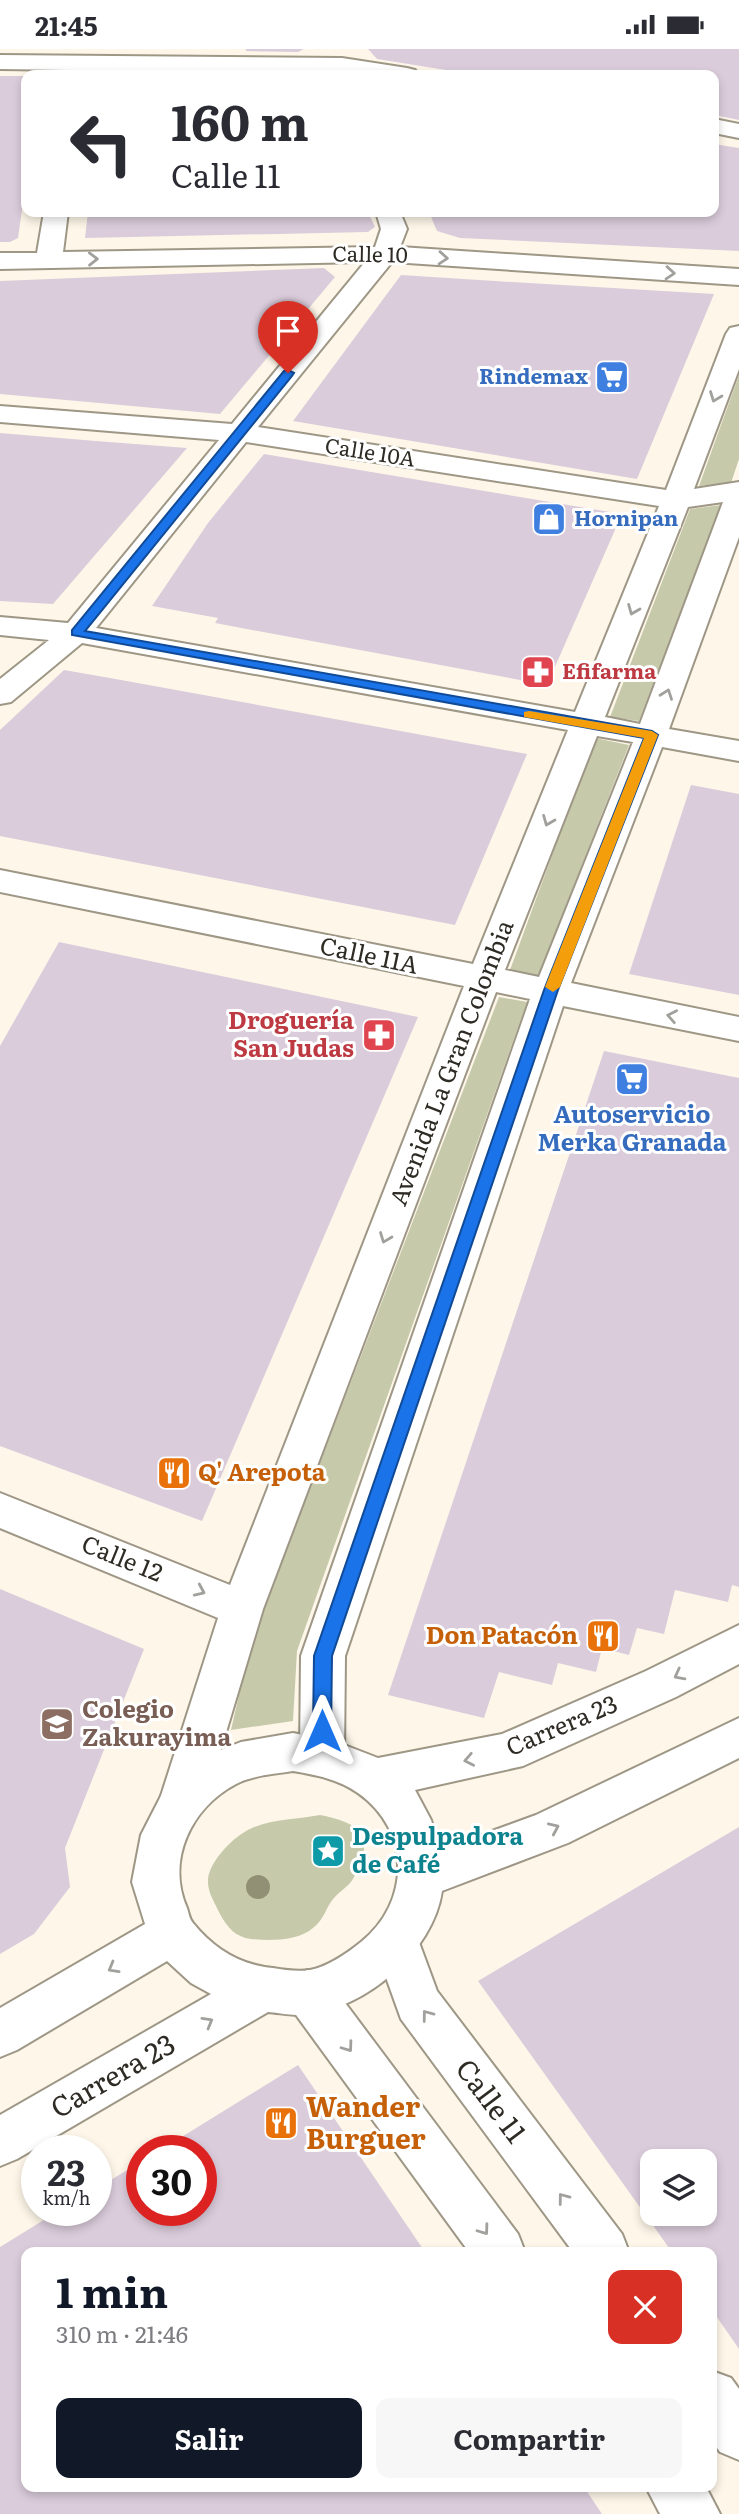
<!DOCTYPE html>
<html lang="es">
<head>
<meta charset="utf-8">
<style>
	:root { --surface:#fff; --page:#f7f7f7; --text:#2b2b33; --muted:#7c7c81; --accent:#111827 }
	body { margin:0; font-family:Literata,serif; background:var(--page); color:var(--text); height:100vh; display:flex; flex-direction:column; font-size:26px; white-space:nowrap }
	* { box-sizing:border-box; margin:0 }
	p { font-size:23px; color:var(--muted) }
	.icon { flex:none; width:38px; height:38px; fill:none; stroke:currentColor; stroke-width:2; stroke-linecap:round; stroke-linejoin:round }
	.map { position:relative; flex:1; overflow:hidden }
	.panel { position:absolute; left:21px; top:2198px; width:696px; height:245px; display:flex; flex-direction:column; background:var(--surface); border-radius:14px; box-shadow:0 4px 10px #0003 }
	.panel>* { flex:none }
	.top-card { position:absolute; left:21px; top:21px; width:698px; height:147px; border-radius:14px; box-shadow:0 4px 10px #0003; background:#fff; color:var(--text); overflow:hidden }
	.controls { position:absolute; left:640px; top:2100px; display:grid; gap:14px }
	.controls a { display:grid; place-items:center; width:77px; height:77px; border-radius:14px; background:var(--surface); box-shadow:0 4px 10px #0003; font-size:35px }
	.speed { position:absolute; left:21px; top:2086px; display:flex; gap:14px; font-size:35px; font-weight:700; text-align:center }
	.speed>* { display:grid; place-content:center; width:91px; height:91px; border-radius:50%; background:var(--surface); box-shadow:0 4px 10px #0003; line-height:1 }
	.speed small { font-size:18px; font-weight:400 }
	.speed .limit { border:10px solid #d22; background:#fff; color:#111 }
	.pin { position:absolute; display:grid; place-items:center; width:60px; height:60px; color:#fff; margin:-72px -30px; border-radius:50% 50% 50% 0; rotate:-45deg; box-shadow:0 0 7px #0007 }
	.pin .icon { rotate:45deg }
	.me { position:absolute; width:77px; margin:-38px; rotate:0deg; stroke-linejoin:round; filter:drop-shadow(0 0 5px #0008) }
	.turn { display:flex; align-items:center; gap:24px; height:147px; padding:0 35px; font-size:32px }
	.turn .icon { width:91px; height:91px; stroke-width:2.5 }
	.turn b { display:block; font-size:49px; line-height:60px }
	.round { display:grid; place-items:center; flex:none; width:74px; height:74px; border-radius:14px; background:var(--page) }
	.summary { display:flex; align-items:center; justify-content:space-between; height:119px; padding:0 35px }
	h1 { font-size:42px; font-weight:700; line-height:52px; color:var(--accent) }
	.button { display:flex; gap:14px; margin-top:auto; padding:14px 35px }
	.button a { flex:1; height:80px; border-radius:14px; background:var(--accent); color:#fff; font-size:28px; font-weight:700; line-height:80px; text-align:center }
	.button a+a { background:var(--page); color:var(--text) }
	.status { display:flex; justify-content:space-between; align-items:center; height:49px; padding:0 35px; background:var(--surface); direction:ltr }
	.status svg { height:19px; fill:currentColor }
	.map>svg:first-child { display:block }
</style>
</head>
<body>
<div class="status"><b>21:45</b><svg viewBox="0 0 49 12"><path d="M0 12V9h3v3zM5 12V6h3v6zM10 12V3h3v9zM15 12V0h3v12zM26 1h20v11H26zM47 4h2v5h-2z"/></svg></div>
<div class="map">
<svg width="739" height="2465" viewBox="0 0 739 2465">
	<rect width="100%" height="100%" fill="#fef7e9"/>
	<g fill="#c6caab">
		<path d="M739 326V410L731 434 699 437Z"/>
		<path d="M721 456 639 672 610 668 690 460Z"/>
		<path d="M595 689 629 696 538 928 510 921Z"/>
		<path d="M499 948 527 953 297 1602 293 1672 231 1681 251 1593Z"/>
		<path d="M320 1766C363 1774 376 1789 353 1830 349 1837 340 1842 334 1849 326 1858 324 1871 313 1879 298 1892 270 1892 251 1890 235 1888 227 1878 220 1865 215 1854 207 1843 208 1830 210 1811 235 1786 252 1779 272 1770 299 1770 320 1766Z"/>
	</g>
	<g fill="#dbccdb" fill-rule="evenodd">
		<path d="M246 0H304L298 3 246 2Z"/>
		<path d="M368 0H739V71L714 66V26H477L377 10Z"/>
		<path d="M0 27H26V133L18 189 10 193H0Z"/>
		<path d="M714 95 739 99V202L460 189 437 182 429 163H714Z"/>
		<path d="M88 163H368L375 178 368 183 85 189Z"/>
		<path d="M324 219 335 228 220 365 0 345V232Z"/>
		<path d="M401 226 495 232 714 245 637 430 293 372Z"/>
		<path d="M0 384 96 392 187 399 53 555 0 552Z"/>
		<path d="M264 405 622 465 547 636 215 574 218 569 152 557 208 474Z"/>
		<path d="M64 621 110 629 527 705 455 876 0 787V681Z"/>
		<path d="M691 736 739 745V946L629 925Z"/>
		<path d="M59 893 418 968 202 1472 0 1397V997Z"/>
		<path d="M604 1002 739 1029V1538L732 1536 728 1553 675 1541 664 1585 637 1579 629 1606 602 1599 596 1623 558 1614 552 1636 499 1623 484 1669 388 1646Z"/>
		<path d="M0 1540 144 1600 65 1799 70 1838 34 1885 0 1905Z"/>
		<path d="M739 1778V2300L712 2261V2203H672L478 1932ZM653 2112H705V2165H653Z"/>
		<path d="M298 2016 425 2203H26V2438H584L602 2465H0V2198L60 2161H96V2140L142 2112V2161H201V2102H159Z"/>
	</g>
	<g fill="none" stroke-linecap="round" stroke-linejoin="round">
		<g stroke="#9e9786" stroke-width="4">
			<g id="minor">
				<path d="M0 6 342 9 407 19 415 21 419 26 0 20Z"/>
				<path d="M714 70 739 75V89L714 84Z"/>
				<path d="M44 163H68L63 203 375 198 381 180 376 163H400L407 180 400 198 739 220V236L392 213 258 378 666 441 726 285 730 279 739 277V320L694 440 739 433V488L669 680 739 692V712L662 698 571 934 739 968V992L563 957 345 1607 344 1707 338 1721 322 1726 306 1721 300 1707 301 1607 530 950 496 943 263 1560 206 1750 199 1764 183 1770 167 1764 160 1750 218 1569 0 1479V1444L230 1536 464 937 0 843V821L473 915 568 681 82 594 11 653 0 655V630L49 591 0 586V568L68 574 219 391 0 373V357L232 375 365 213 0 220V204H37ZM246 393 659 457 575 663 96 579ZM723 453 640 675 605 668 688 458ZM597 687 633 693 539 928 505 921Z"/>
				<path d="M396 1870 413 1877 437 1942 622 2185 629 2203H573L401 1970 373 1892 379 1877Z"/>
				<path d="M308 1921 325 1927 518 2185 525 2203H469L291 1959 284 1943 291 1927Z"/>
				<path d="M712 2322 731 2329 739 2340V2411L720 2403 712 2392Z"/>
				<path d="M646 2438H706L720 2465H660Z"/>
			</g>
		</g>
		<g stroke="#9e9786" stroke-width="4">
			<path id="major" d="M739 1576V1615L676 1648 523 1717 415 1741 431 1771 440 1801 536 1766 739 1669V1709L568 1794 442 1842C433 1903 366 1959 306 1966 293 1967 280 1964 268 1963L17 2110 0 2117V2066L211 1945 191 1934 167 1912 17 2001 0 2008V1959L145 1875 132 1833 141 1786 162 1745 183 1722 205 1707 241 1693 293 1684 334 1692 378 1709 502 1685 646 1622ZM293 1722C316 1726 338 1730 358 1744 411 1781 411 1853 361 1893 346 1905 329 1917 310 1921 298 1923 285 1921 273 1919 240 1916 214 1900 193 1874 189 1869 189 1865 187 1859 166 1811 191 1759 236 1735 253 1726 275 1725 293 1722Z"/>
		</g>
		<use href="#minor" fill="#fff" fill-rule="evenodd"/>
		<use href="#major" fill="#fff" fill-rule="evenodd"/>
	</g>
	<circle fill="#929074" cx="258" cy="1838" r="12"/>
	<defs><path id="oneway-chevron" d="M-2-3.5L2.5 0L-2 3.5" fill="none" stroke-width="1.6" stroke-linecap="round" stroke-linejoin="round" transform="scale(1.75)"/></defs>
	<g stroke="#a1a09c">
		<use href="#oneway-chevron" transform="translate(443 209) rotate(4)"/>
		<use href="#oneway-chevron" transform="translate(93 210) rotate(-1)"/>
		<use href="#oneway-chevron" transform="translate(670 224) rotate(4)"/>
		<use href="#oneway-chevron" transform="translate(715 348) rotate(111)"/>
		<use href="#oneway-chevron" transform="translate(633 561) rotate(112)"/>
		<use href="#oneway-chevron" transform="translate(667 645) rotate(-70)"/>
		<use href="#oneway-chevron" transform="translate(548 772) rotate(112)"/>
		<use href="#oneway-chevron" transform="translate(672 967) rotate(-169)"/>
		<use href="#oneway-chevron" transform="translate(385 1189) rotate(111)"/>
		<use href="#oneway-chevron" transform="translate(200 1542) rotate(24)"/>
		<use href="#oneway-chevron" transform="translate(679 1626) rotate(152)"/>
		<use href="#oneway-chevron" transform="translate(469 1711) rotate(169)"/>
		<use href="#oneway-chevron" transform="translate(554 1779) rotate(-24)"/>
		<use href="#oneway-chevron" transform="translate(113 1919) rotate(150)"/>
		<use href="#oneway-chevron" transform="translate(427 1966) rotate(-127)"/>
		<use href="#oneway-chevron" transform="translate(208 1973) rotate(-30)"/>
		<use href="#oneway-chevron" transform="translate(348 1998) rotate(54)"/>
		<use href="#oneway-chevron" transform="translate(563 2149) rotate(-127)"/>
		<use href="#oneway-chevron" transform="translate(484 2181) rotate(54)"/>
	</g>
	<path fill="#1a73e8" stroke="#114b97" stroke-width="2" d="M288 321 294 324 292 327 85 582 652 682 658 686 558 941 332 1607 331 1682 329 1688 322 1690 316 1688 313 1682 314 1607 544 941 644 689 72 586V581L284 322Z"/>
	<path fill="#f59e0b" d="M529 662 652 682 658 686 560 938 553 943 545 938 644 689 524 668V663Z"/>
	<defs>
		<g id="supermarket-square" transform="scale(1.75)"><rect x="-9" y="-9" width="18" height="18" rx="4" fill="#3f7fe0" stroke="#fff"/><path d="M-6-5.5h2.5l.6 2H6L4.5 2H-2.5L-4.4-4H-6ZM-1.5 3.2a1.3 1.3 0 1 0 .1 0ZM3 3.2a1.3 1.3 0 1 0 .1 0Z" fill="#fff"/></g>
		<g id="shop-square" transform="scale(1.75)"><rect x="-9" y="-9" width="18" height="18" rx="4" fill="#3f7fe0" stroke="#fff"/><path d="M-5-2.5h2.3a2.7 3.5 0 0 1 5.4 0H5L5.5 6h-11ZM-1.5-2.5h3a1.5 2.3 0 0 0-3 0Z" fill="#fff"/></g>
		<g id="pharmacy-square" transform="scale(1.75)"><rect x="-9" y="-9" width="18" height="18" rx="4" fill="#e0444e" stroke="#fff"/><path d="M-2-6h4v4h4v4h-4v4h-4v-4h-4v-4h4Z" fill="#fff"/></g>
		<g id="restaurant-square" transform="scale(1.75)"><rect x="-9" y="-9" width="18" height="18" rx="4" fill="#e8710a" stroke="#fff"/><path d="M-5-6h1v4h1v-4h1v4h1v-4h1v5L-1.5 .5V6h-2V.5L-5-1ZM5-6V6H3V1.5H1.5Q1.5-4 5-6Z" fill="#fff"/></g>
		<g id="school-square" transform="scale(1.75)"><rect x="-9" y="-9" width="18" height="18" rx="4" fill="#8d6e63" stroke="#fff"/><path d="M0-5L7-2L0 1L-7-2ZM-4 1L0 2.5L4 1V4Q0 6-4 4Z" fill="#fff"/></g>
		<g id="sight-square" transform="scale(1.75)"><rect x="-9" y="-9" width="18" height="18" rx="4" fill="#0f9aa8" stroke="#fff"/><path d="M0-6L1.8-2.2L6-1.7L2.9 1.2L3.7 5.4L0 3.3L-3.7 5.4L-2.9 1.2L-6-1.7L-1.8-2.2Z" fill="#fff"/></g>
	</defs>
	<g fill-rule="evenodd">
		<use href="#supermarket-square" x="612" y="328"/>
		<use href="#shop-square" x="549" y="470"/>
		<use href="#pharmacy-square" x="538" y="623"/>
		<use href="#pharmacy-square" x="379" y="986"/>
		<use href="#supermarket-square" x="632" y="1030"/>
		<use href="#restaurant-square" x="174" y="1424"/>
		<use href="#restaurant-square" x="603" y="1587"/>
		<use href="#school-square" x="57" y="1675"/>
		<use href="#sight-square" x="328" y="1802"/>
		<use href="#restaurant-square" x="281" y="2074"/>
	</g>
	<g text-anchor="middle" stroke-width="6" stroke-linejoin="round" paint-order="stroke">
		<g font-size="21" fill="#2e2b24" stroke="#fff">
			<text transform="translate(370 206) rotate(1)" y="7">Calle 10</text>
			<text transform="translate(370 404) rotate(9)" y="7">Calle 10A</text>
		</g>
		<g font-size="21" font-weight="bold" fill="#366cbe" stroke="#fff" text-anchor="end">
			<text x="588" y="335">Rindemax</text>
			<text x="574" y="477" text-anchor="start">Hornipan</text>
		</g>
		<g font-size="21" font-weight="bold" fill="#be3a42" stroke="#fff" text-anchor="start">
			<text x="562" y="630">Efifarma</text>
		</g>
		<g font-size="24" fill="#2e2b24" stroke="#fff">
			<text transform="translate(369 907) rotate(12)" y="8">Calle 11A</text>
			<text transform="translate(452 1014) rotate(-69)" y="8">Avenida La Gran Colombia</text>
			<text transform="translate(122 1510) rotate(22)" y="8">Calle 12</text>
			<text transform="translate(562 1677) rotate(-23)" y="8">Carrera 23</text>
		</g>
		<g font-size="24" font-weight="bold" fill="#be3a42" stroke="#fff" text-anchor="end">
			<text x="354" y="980">Droguería<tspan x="354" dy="28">San Judas</tspan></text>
		</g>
		<g font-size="24" font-weight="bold" fill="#366cbe" stroke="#fff">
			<text x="632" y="1074">Autoservicio<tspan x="632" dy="28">Merka Granada</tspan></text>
		</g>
		<g font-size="24" font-weight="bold" fill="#c56008" stroke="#fff" text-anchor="start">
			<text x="198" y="1432">Q' Arepota</text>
			<text x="578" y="1595" text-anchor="end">Don Patacón</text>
		</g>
		<g font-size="24" font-weight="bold" fill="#785e54" stroke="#fff" text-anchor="start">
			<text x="82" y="1669">Colegio<tspan x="82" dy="28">Zakurayima</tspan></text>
		</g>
		<g font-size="24" font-weight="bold" fill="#0d838f" stroke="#fff" text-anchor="start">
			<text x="352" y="1796">Despulpadora<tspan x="352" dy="28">de Café</tspan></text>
		</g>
		<g font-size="28" fill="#2e2b24" stroke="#fff">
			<text transform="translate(113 2027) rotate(-30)" y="10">Carrera 23</text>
			<text transform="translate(491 2052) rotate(53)" y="10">Calle 11</text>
		</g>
		<g font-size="28" font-weight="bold" fill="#c56008" stroke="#fff" text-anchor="start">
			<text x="306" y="2068">Wander<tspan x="306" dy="32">Burguer</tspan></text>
		</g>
	</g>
</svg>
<div class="controls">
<a><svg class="icon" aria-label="layers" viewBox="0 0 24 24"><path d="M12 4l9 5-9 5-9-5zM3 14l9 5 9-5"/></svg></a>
</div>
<div class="speed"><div>23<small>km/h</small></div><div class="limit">30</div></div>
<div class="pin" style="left:288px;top:324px;background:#d93025"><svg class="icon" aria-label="arrive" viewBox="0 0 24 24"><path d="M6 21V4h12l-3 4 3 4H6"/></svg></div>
<svg class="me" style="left:322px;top:1682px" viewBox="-20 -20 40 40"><path d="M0-17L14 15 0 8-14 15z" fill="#1a73e8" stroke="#fff" stroke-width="4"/></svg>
<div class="top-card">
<div class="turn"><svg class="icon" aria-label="left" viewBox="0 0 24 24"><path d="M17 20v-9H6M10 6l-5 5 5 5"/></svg><div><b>160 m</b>Calle 11</div></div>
</div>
<section class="panel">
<div class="summary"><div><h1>1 min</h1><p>310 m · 21:46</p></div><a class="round" style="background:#d93025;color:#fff"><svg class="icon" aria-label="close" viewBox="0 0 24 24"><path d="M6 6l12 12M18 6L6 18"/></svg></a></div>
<div class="button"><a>Salir</a><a>Compartir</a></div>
</section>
</div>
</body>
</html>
